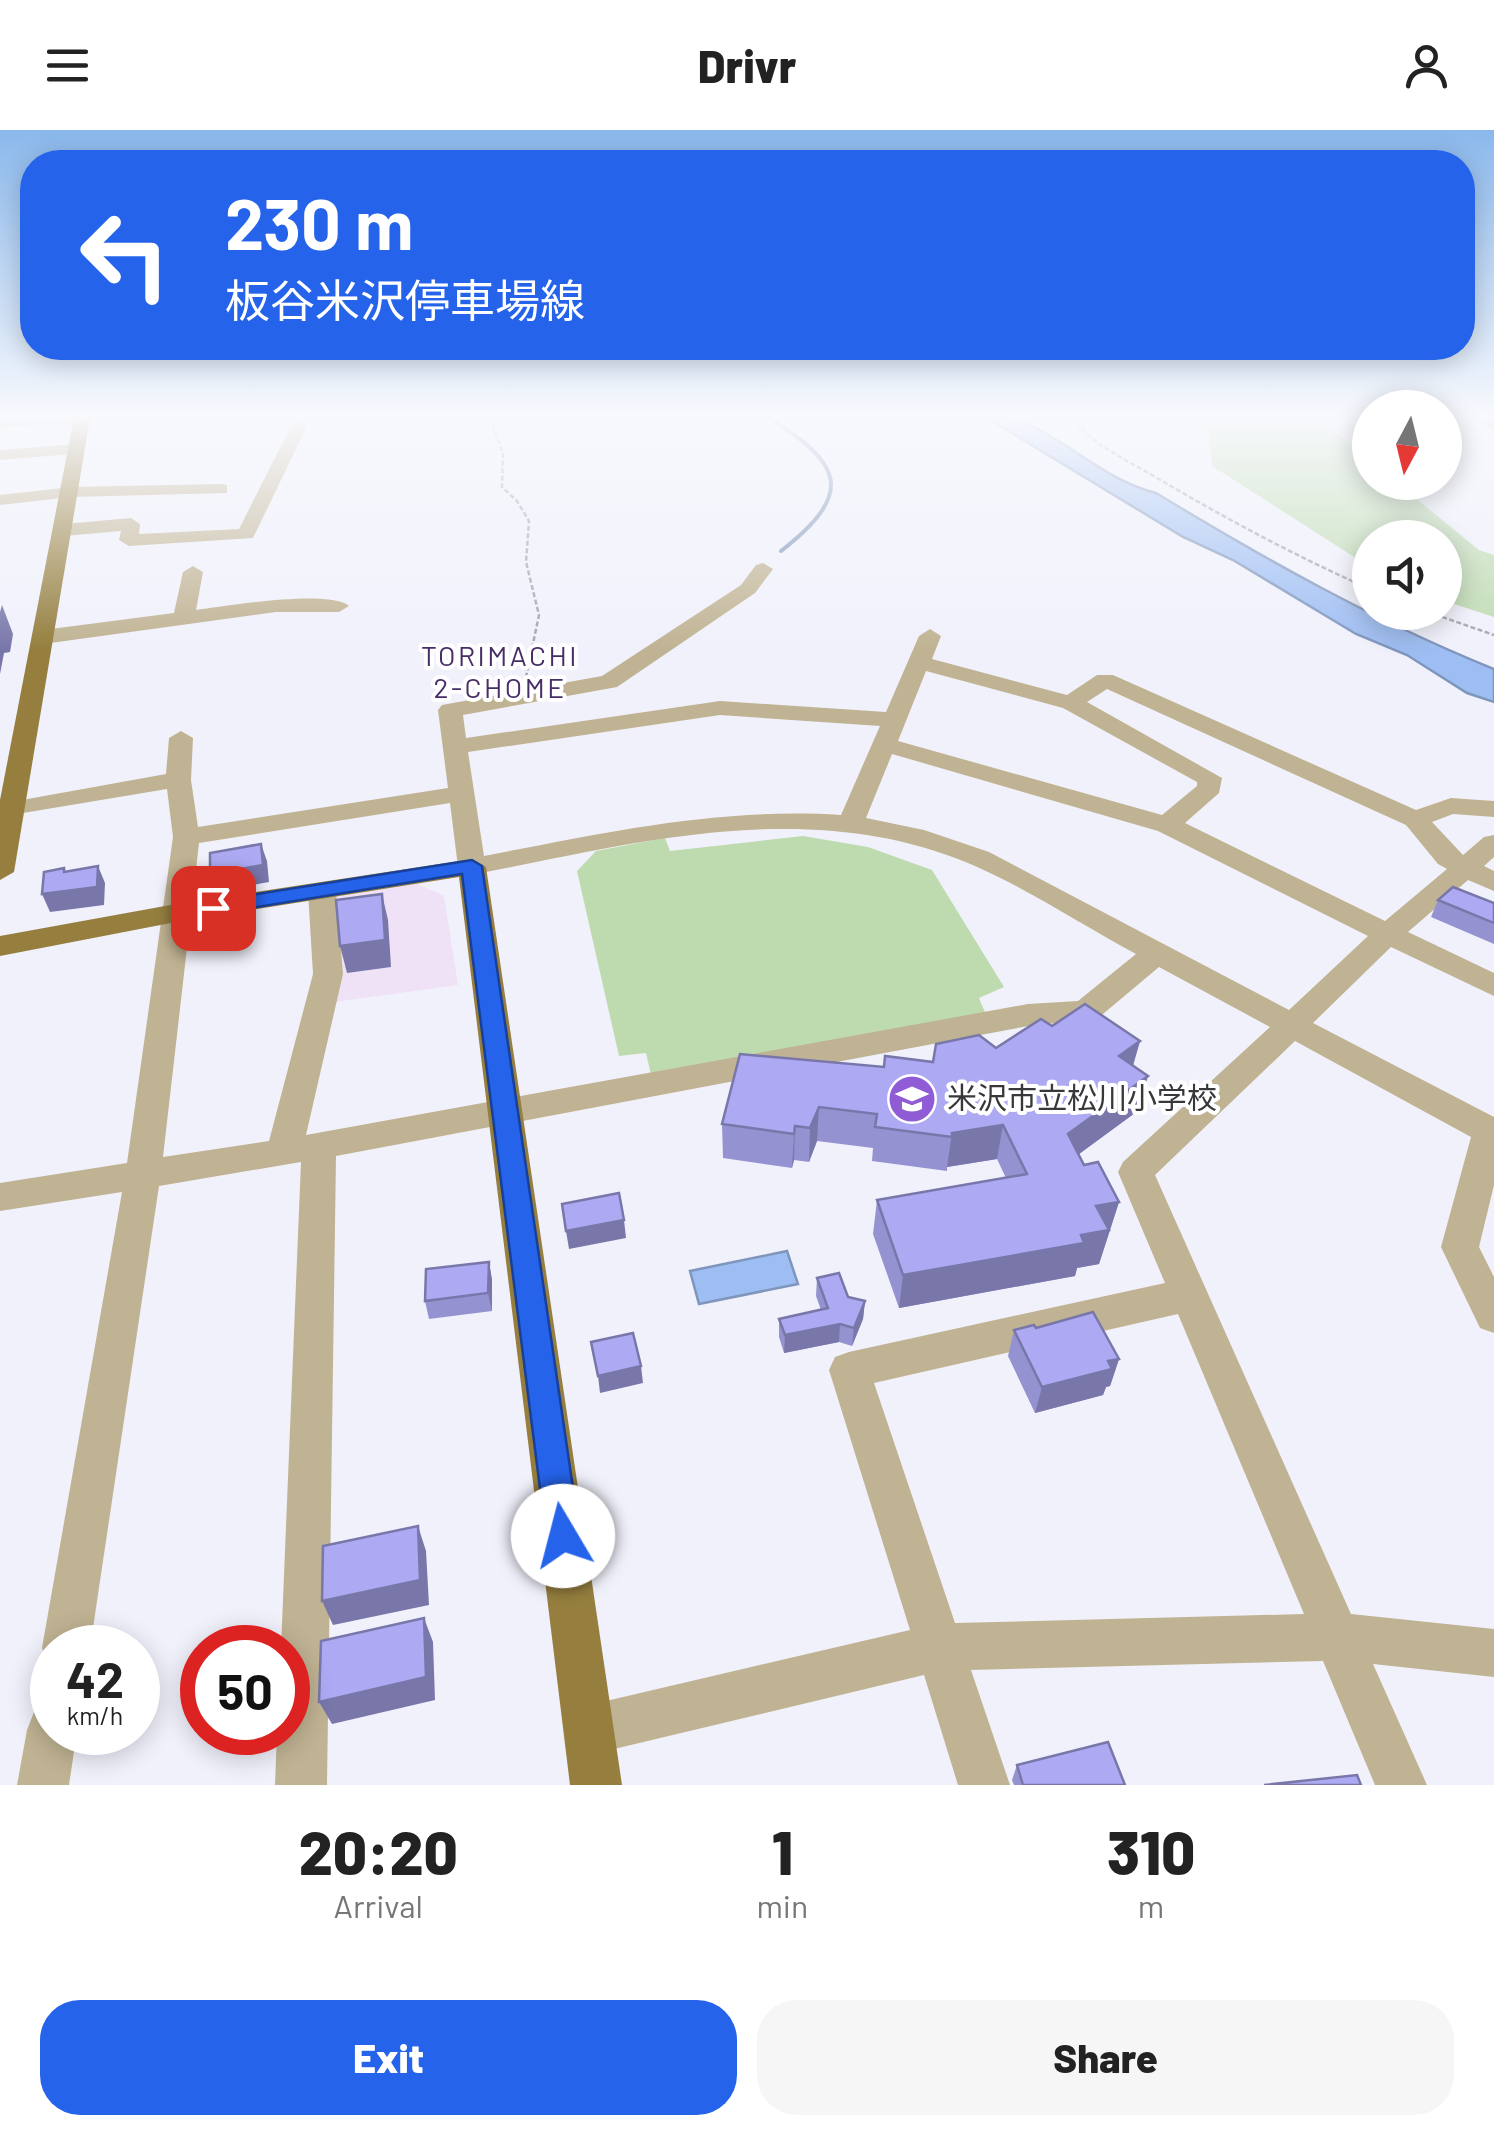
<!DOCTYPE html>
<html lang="en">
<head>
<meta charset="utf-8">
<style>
	:root { --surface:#fff; --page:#f6f6f6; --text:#222; --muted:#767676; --accent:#2563eb }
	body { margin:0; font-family:Barlow,"Noto Sans JP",sans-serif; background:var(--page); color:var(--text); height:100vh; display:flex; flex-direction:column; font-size:38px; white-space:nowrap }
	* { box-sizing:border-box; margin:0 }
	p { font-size:32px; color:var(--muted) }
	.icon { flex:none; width:55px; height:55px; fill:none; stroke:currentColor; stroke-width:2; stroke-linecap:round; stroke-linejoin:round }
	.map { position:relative; height:1655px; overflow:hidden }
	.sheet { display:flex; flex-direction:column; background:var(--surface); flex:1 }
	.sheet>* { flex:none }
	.banner { position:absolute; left:20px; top:20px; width:1455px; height:210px; border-radius:40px; box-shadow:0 5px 25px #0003; background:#2563eb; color:#fff; overflow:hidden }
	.needle { width:65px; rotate:187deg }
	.controls { position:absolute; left:1352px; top:260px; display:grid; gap:20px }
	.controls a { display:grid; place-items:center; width:110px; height:110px; border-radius:50%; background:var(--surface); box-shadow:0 5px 25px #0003; font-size:50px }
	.speed { position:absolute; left:30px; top:1495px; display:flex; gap:20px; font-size:50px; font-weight:700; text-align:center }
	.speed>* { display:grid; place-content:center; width:130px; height:130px; border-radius:50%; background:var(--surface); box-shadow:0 5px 25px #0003; line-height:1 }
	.speed small { font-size:25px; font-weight:400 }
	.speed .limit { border:15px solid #d22; background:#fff; color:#111 }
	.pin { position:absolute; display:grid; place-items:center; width:85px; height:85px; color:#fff; margin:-42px; border-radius:20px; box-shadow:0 5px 15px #0006 }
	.me { position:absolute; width:110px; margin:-55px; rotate:352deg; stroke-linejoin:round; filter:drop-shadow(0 0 8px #0008) }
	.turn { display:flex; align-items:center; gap:35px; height:210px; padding:0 40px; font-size:45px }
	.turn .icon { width:130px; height:130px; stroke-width:2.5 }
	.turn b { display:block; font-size:70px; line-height:85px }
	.eta { display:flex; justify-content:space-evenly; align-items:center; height:170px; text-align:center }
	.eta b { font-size:60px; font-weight:800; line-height:70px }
	.button { display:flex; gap:20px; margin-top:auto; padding:20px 40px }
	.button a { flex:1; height:115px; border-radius:40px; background:var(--accent); color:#fff; font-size:40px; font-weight:800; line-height:115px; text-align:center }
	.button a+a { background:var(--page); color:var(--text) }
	header { display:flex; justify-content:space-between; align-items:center; height:130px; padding:0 40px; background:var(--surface); font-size:45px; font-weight:800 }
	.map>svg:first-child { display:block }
</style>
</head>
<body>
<header><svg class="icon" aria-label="menu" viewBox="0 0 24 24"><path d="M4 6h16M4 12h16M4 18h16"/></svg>Drivr<svg class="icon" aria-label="person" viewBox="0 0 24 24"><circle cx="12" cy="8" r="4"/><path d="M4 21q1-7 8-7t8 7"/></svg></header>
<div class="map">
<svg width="1494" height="1655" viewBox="0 0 1494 1655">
	<rect width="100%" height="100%" fill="#f0f1fb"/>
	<path fill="#efe2f6" d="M415 753 444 766 458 855 327 873 329 774 338 764Z"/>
	<g fill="#bedbb0">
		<path d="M1222 288H1317L1370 331V352L1397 353 1479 420 1494 425V487L1445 471V408H1370V437L1212 336 1208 297Z"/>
		<path d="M803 706 868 717 932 740 1004 857 979 868 987 887 651 945 646 923 619 926 577 741 596 721 665 708 670 721Z"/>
	</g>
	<g fill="#9ebef3" stroke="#7f96bc" stroke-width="2.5">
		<path d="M987 288C997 288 1009 286 1018 290 1067 309 1104 350 1156 363 1265 429 1375 491 1494 539V572L1467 563 1407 525 1356 504 1233 430 1183 407Z"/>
		<path d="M787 1121 798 1154 699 1174 690 1141Z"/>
	</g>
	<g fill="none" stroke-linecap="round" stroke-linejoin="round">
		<path stroke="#7f96bc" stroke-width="4" d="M769 288C841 333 857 362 781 421"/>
		<g stroke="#a6a6ae" stroke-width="2.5" stroke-dasharray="5 2.5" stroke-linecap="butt">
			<path d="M490 288 503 323 502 357 517 371 529 391 526 432 539 485 526 547"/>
			<path d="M1071 288C1092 314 1123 328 1152 345 1223 387 1295 426 1370 459"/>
			<path d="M1428 482 1494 505"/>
		</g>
		<g fill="#c0b393" fill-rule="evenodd">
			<path d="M0 288H79L71 293 0 297Z"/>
			<path d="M1481 288H1494V301L1482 293Z"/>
			<path d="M299 291 307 296 253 408 129 416 119 410 121 401 64 406 55 400 64 394 131 388 140 394 139 404 239 399 291 296Z"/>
			<path d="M77 314 85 319 83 323 0 330V320Z"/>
			<path d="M221 354 227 355V363L71 367 0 375V365L71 357Z"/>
			<path d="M763 433 773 439 755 463 617 557 463 585 466 608 720 571 886 582 919 506 930 499 941 506 932 529 1067 565 1097 545H1113L1416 680 1451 668 1494 671V687L1453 684 1432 692 1463 725 1484 707 1494 705V727L1484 736 1494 741V761L1468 750 1408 802 1494 843V866L1391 817 1313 893 1494 987V1055L1479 1117 1494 1147V1203L1480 1198 1441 1117 1471 1007 1295 911 1155 1045 1351 1484 1494 1499V1547L1373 1534 1427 1655H1375L1323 1531 971 1540 1010 1655H958L924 1545 589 1625 571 1618 564 1600 571 1582 589 1575 910 1500 829 1240 835 1227 849 1222 1165 1153 1118 1042 1123 1032 1270 897 1159 837 1097 889 1028 896 336 1026 327 1655H275L277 1602H288V1518H281L301 1032 159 1056 90 1518H52V1536L49 1535 42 1518 122 1062 0 1081V1053L127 1033 173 707 167 659 11 685 2 683 0 674 166 644 169 608 181 601 193 608 191 650 198 697 448 658 438 580 442 575 602 546 741 455 756 435ZM926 541 1063 578 1197 652V656L1162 685 898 611ZM1107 559 1406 695 1438 734 1447 739 1385 791 1185 693 1219 663 1222 648 1087 572ZM720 585 880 596 841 685C719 677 603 703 484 726L468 622ZM892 624 1158 701 1368 806 1289 880 989 722 924 700 866 688ZM450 673 458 737 472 745C635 713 807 666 968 733 1025 757 1080 794 1136 824L1078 871 1028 874 306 1005 343 844 336 762 332 756H312L308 762 313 844 269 1011 163 1027 199 713ZM1178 1184 1304 1484 955 1493 874 1253Z"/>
			<path d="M193 436 203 442 196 480C225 476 330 459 349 476L339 482H276L43 514 32 507 43 500 174 483 183 442Z"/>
			<path d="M52 1575V1602H77L69 1655H17L27 1600 34 1582Z"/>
		</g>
		<g fill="#957e3e" fill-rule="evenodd">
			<path d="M74 288H90L14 742 0 750V670Z"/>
			<path d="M472 729 486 737 622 1655H570L459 747 176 792 0 826V806L176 774Z"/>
		</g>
	</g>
	<g fill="#9592d1">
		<path d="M1438 770 1494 773V814L1431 787Z"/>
		<path d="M1052 896 1140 911 1133 936 1139 980 1079 1024 1084 1035 1119 1072 1099 1134 1077 1138 1075 1146 899 1178 873 1104 877 1070 1006 1048 997 1029 947 1037V1041L872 1031 873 1018 817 1011 809 1032 794 1030 792 1038 723 1028 722 994 884 937 933 932 996 918Z"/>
		<path d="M489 1132 492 1150V1181L429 1189 425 1171Z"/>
		<path d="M817 1148 848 1167 865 1171 863 1189 852 1216 839 1212 784 1223 779 1207V1189L821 1180 816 1166Z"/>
		<path d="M1036 1198 1119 1229 1110 1256 1106 1257 1103 1265 1035 1283 1008 1226 1014 1200Z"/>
		<path d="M1017 1635 1125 1655H1014L1012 1650Z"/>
	</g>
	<g fill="#7977aa">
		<path d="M2 475 13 504 10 522 4 523 0 544V482Z"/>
		<path d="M261 714 267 731 269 752 216 762 210 744Z"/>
		<path d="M98 736 105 753 104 775 50 782 42 764Z"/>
		<path d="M382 764 388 790 391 837 347 843 340 816Z"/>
		<path d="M1140 911 1130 945 1119 926Z"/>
		<path d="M1148 946 1139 980 1060 1038 1068 1004Z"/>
		<path d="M819 977 817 1011 809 1032 810 998Z"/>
		<path d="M1003 995 997 1029 947 1037 952 1003Z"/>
		<path d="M795 996 794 1030 792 1038 794 1004Z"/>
		<path d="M1119 1072 1099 1134 1077 1138 1075 1146 899 1178 903 1145 1081 1105 1096 1076Z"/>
		<path d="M624 1090 626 1108 569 1119 566 1101Z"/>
		<path d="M489 1132 492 1150V1181L488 1163Z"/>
		<path d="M865 1171 863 1189 852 1216 854 1198Z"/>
		<path d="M840 1194 839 1212 784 1223 785 1205Z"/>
		<path d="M1119 1229 1110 1256 1106 1257 1103 1265 1035 1283 1042 1257 1108 1231Z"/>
		<path d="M641 1236 643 1253 600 1263 598 1246Z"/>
		<path d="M418 1396 426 1421 429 1475 333 1495 322 1471Z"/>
		<path d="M424 1488 433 1512 435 1570 332 1594 319 1572Z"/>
	</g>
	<g fill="#adaaf3" stroke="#7977aa" stroke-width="2.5">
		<path d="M261 714 263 735 210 744V723Z"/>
		<path d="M98 736 97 757 42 764 44 742 64 738V742Z"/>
		<path d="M1453 757 1494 773V793L1438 770Z"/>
		<path d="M382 764 385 810 340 816 336 770Z"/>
		<path d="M1085 874 1140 911 1119 926 1148 946 1068 1004 1084 1035 1098 1032 1119 1072 1096 1076 1109 1100 1081 1105 1084 1113 903 1145 877 1070 1027 1044 1003 995 952 1003V1007L875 997 877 984 819 977 810 998 795 996 794 1004 722 994 740 924 884 937 885 926 933 932 936 914 979 905 996 918 1041 889 1052 896Z"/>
		<path d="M619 1063 624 1090 566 1101 562 1074Z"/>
		<path d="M489 1132 488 1163 425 1171 426 1139Z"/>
		<path d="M839 1143 848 1167 865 1171 854 1198 840 1194 785 1205 779 1189 828 1178 817 1148Z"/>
		<path d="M1093 1182 1119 1229 1108 1231 1112 1239 1042 1257 1014 1200 1034 1195 1036 1198Z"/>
		<path d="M633 1203 641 1236 598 1246 591 1212Z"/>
		<path d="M418 1396 420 1450 322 1471 323 1416Z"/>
		<path d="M424 1488 426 1547 319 1572 321 1511Z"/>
		<path d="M1108 1612 1125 1655H1023L1017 1635Z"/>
		<path d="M1357 1645 1361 1655H1264Z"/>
	</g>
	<linearGradient id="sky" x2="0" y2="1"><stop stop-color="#8ab8ec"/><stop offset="0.55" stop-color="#f8f9fd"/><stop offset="1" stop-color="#f8f9fd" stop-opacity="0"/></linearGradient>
	<rect width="1494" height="520" fill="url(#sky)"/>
	<path fill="#2563eb" stroke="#184099" stroke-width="2.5" d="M472 730 482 736 580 1406 575 1418 563 1423 551 1418 546 1406 462 744 213 784 202 778 213 771Z"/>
	<defs>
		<g id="school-disc" transform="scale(2.5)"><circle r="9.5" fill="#8f5cd5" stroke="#fff"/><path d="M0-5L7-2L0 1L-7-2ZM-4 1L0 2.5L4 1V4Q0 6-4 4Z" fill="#fff"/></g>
	</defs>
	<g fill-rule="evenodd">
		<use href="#school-disc" x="912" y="969"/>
	</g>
	<g text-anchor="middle" stroke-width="8" stroke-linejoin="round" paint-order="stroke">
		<g font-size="28" letter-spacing="2.5" fill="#462d68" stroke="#fff">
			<text x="500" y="536">TORIMACHI<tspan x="500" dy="32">2-CHOME</tspan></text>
		</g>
		<g font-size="30" fill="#38383c" stroke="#fff" text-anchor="start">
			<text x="947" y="979">米沢市立松川小学校</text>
		</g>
	</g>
</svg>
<div class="controls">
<a><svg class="needle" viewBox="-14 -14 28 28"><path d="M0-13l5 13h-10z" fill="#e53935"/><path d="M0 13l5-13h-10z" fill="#767676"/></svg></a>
<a><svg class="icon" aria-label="sound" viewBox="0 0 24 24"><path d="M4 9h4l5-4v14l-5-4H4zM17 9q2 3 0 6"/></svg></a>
</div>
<div class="speed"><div>42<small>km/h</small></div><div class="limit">50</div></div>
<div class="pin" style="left:213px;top:778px;background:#d93025"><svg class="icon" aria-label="arrive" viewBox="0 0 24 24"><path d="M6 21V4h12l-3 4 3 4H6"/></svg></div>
<svg class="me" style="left:563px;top:1406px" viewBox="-20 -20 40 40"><circle r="19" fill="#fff"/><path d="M0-13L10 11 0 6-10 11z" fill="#2563eb"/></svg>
<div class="banner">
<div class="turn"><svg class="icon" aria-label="left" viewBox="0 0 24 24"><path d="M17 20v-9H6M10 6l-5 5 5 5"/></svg><div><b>230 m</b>板谷米沢停車場線</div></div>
</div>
</div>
<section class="sheet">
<div class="eta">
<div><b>20:20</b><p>Arrival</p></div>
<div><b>1</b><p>min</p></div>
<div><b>310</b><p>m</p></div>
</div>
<div class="button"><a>Exit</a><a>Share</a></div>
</section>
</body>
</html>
